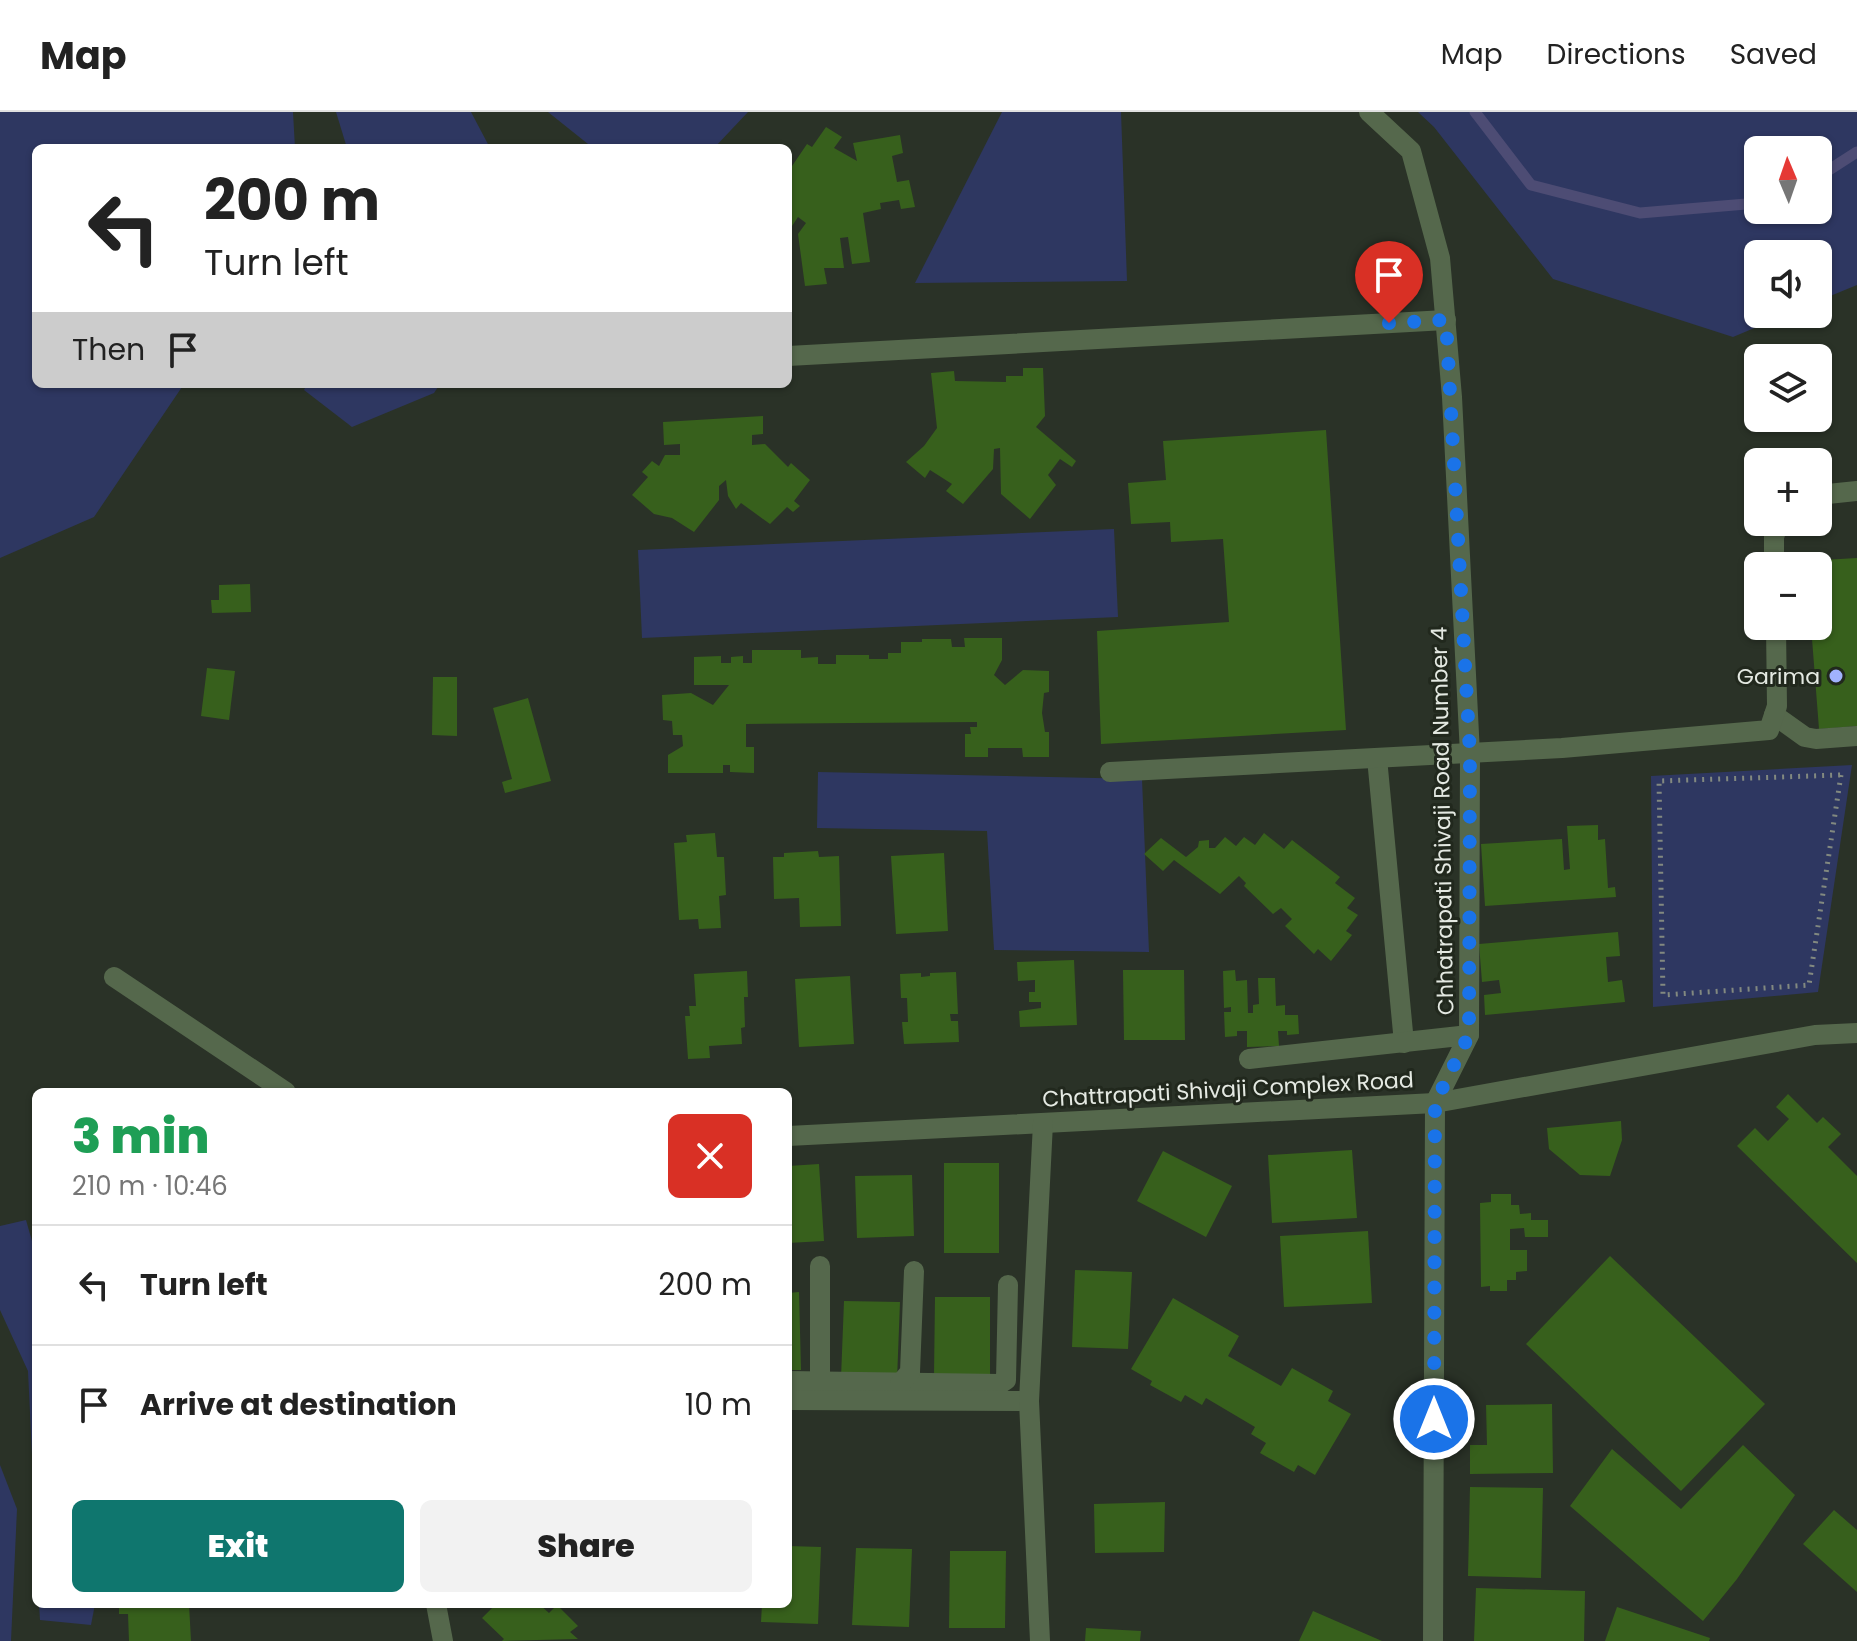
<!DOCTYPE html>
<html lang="en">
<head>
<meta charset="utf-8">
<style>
	:root { --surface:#fff; --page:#f2f2f2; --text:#222; --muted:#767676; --line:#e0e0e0; --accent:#0f766e }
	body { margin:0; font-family:Poppins,sans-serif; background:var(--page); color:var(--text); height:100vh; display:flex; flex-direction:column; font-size:30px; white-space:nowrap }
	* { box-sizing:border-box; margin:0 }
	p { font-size:26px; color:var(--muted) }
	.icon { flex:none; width:44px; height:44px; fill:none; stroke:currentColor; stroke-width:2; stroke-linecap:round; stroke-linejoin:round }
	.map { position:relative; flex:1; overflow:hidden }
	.side { position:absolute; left:32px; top:976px; width:760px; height:520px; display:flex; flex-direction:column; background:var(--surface); border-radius:12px; box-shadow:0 2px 6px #0004 }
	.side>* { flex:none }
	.guide { position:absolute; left:32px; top:32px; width:760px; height:244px; border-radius:12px; box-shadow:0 2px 6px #0004; background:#fff; color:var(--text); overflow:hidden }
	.needle { width:52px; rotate:358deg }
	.fabs { position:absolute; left:1744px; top:24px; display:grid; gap:16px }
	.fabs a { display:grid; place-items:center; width:88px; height:88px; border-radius:12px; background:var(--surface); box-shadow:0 2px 6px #0004; font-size:40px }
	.pin { position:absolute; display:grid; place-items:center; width:68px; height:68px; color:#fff; margin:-82px -34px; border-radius:50% 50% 50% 0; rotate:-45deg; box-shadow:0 0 8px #0007 }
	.pin .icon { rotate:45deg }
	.me { position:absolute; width:88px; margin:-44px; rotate:0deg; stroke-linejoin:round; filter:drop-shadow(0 0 6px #0008) }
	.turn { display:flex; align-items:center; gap:28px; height:168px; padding:0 40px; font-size:36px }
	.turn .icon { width:104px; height:104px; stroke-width:2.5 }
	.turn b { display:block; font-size:56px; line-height:68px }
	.then { display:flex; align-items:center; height:76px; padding:0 40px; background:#0003; gap:16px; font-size:30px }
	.round { display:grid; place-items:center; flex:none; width:84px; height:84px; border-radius:12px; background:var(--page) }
	.head { display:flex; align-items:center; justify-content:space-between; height:136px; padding:0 40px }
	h1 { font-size:48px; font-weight:800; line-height:60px; color:#1e9e55 }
	.cta { display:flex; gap:16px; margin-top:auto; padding:16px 40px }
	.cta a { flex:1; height:92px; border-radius:12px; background:var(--accent); color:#fff; font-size:32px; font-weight:800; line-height:92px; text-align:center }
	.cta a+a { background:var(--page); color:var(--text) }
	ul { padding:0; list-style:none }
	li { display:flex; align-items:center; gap:24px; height:120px; padding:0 40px; border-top:2px solid var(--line) }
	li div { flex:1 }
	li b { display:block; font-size:30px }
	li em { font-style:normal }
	header { display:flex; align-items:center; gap:48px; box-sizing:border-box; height:112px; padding:0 40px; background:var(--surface); border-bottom:2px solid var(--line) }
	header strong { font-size:38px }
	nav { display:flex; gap:44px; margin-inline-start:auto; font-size:28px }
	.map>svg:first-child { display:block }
</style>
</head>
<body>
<header>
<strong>Map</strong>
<nav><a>Map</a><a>Directions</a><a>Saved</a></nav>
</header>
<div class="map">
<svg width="1857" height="1529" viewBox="0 0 1857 1529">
	<rect width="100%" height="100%" fill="#2a3227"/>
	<g fill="#2e3761" fill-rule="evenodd">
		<path d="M0 0H293L295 36H36V272H184L94 405 0 446Z"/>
		<path d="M336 0H471L490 36H347Z"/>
		<path d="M548 0H748L714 36H593Z"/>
		<path d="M1002 0H1121L1127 169 915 171Z"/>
		<path d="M1418 0H1857V173L1818 189V142H1758V202H1788L1733 225 1553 167 1434 15ZM1758 38H1818V98H1758Z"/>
		<path d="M307 272H440L434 281 352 315 304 278Z"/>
		<path d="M1114 417 1118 505 642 526 638 438Z"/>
		<path d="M1852 653 1818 880 1653 895 1651 664Z"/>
		<path d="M818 660 1142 667 1149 840 994 838 987 719 817 716Z"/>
		<path d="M26 1108 36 1143V1427L28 1259 0 1198V1114Z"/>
		<path d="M0 1353 17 1397 11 1529H0Z"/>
		<path d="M39 1492H95L91 1513 40 1508Z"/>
	</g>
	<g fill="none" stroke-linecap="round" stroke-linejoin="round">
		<g stroke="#4d4c74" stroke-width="11">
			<path d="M1475 0 1531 73 1640 101 1758 91"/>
			<path d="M1818 65 1857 40"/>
		</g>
	</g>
	<g fill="#37601c">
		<path d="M826 15 842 25 834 36 857 49 853 31 900 23 903 41 892 44 897 70 909 68 915 95 901 97 899 88 880 91 881 97 863 101 870 150 852 152 848 125 840 126 844 156H824L827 172 805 174 798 122 806 111 798 105 790 117 788 115V60L807 32 812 35Z"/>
		<path d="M1023 256H1043L1045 304 1036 315 1076 349 1072 355 1060 347 1048 363 1056 373 1030 407 1001 382 1000 336 994 337 993 357 963 392 946 379 952 372 930 358 925 366 906 350 924 334 937 316 931 261 954 259 955 269 1006 270V264H1023Z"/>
		<path d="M763 304V322L752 323V333L765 332 788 355 791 351 810 368 794 389 800 394 793 400 787 395 770 412 741 391 736 397 728 384 726 368 719 374V388L694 420 672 406 654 402 632 383 648 365 642 360 652 349 659 354 665 343H680V332L664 333 663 310Z"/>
		<path d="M1326 318 1346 618 1101 632 1097 519 1229 510 1223 427 1171 430 1170 410 1131 412 1128 371 1166 368 1163 329Z"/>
		<path d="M1857 446V614L1819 617 1811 514H1818V454H1806V449Z"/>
		<path d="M250 472 251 500 212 501 211 488H219V473Z"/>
		<path d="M964 526H1002V548L994 563 1005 573 1023 558 1049 559V580L1044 581 1042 601 1045 620H1049V645H1023L1022 636H988V645H965V622H971L970 615H977V610L746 612V635H754V661L730 660V653H723V661H668V643L683 634 682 623H673L672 609 663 608 662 583 691 581 713 593 729 573H694V545L721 544V551H731V545L743 544V551H752V538H801V546L818 545V552H836V543H869V547H888V541H901V530H922V527H951L952 535H965Z"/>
		<path d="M207 556 235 559 229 608 201 604Z"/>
		<path d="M433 565H457V624L432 623Z"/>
		<path d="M528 586 551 669 505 681 502 670 512 667 493 596Z"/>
		<path d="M1598 713V728L1605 727 1608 776 1615 775 1616 785 1485 794 1481 732 1562 727 1564 758 1570 757 1567 714Z"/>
		<path d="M715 721 717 745H724L726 783 719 784 721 816 699 817 698 807 679 808 674 731 687 730 686 723Z"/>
		<path d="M1264 721 1284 737 1292 728 1340 765 1335 771 1355 786 1347 796 1358 803 1346 819 1352 823 1331 849 1318 837 1314 842 1285 814 1292 807 1281 796 1273 802 1244 774 1246 771 1239 764 1220 782 1174 748 1163 759 1144 742 1161 726 1186 745 1198 735 1199 729 1209 728V736H1215L1225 725 1236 734 1244 725 1255 733Z"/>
		<path d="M818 739 819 745 839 744 841 814 800 815 799 786 774 787 773 745H784V741Z"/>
		<path d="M944 741 948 819 896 822 891 744Z"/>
		<path d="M1618 820 1620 844 1606 845 1608 870 1622 868 1625 890 1485 903 1484 883 1501 881 1499 868 1482 870 1479 832Z"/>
		<path d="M1074 848 1077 913 1020 915 1019 899 1041 896V890H1029V880H1035V868L1018 869 1017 850Z"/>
		<path d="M1123 858H1184L1185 928H1124Z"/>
		<path d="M1235 858 1236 869 1247 868 1248 901H1253V893L1259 892 1258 866H1275L1276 894 1285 893V903H1298L1299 922 1287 923V919H1278L1279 934 1247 935V919H1237V924L1225 925 1224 900H1231V895L1224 896 1223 859Z"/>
		<path d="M747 859 748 885H744L745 915 741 916 742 932 709 934 710 946 688 947 685 904H690L689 894H696L694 862Z"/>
		<path d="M956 860 958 902H950L951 909H958L959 930 904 932 902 910H908L907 886H901L900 862 921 861V865L930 864V861Z"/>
		<path d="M850 864 854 932 799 935 795 867Z"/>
		<path d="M1788 982 1817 1011 1823 1005 1841 1022 1828 1035 1857 1064V1151L1737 1034 1755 1016 1768 1029 1789 1007 1776 995Z"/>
		<path d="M1621 1009 1622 1028 1610 1064 1580 1063 1549 1037 1547 1016Z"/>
		<path d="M1352 1038 1357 1106 1272 1111 1268 1043Z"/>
		<path d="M1163 1039 1232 1074 1206 1125 1137 1089Z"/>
		<rect x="944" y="1051" width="55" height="90"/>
		<path d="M819 1052 824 1129 788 1131V1054Z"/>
		<path d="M912 1063 914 1124 857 1126 855 1064Z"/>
		<path d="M1491 1082H1511V1093H1519L1520 1102 1531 1101V1108H1548V1125H1525L1524 1116 1510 1117V1138H1527V1159L1516 1160V1168H1507V1179H1490V1174L1481 1175 1480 1091 1491 1090Z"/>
		<path d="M1368 1119 1372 1191 1284 1195 1280 1124Z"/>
		<path d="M1610 1144 1765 1292 1681 1379 1526 1232Z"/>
		<path d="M1075 1158 1132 1160 1128 1237 1072 1235Z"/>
		<path d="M799 1180 801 1258H788V1181Z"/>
		<path d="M935 1185H990V1265L934 1264Z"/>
		<path d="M1173 1186 1239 1224 1228 1244 1281 1274 1292 1256 1333 1279 1328 1289 1351 1302 1315 1363 1298 1353 1294 1360 1260 1341 1266 1331 1251 1322 1255 1315 1206 1286 1202 1293 1185 1283 1181 1290 1150 1273 1152 1269 1131 1257Z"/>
		<path d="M844 1189 900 1190 897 1268 841 1266Z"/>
		<path d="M1552 1292 1553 1361 1470 1362V1333H1487L1486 1293Z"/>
		<path d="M1743 1333 1795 1383 1737 1467 1703 1509 1570 1394 1612 1337 1681 1397Z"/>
		<path d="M1470 1375 1543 1376 1541 1466 1468 1464Z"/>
		<path d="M1165 1390 1164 1440 1095 1441 1094 1392Z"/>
		<path d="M1834 1398 1857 1418V1480L1803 1432Z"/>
		<path d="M788 1434 821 1435 818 1512 761 1510 762 1492H788Z"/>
		<path d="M856 1436 912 1437 909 1515 852 1513Z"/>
		<path d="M950 1439H1006L1005 1516H949Z"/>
		<path d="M1476 1476 1585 1479 1584 1529H1474Z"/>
		<path d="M119 1492H189L191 1529H129L128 1502H119Z"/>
		<path d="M496 1492H539L549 1501 557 1493 578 1514 570 1520 578 1527 502 1529 504 1527 482 1506Z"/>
		<path d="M1617 1495 1710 1526 1709 1529H1605Z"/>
		<path d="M1313 1499 1382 1529H1299Z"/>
		<path d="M1086 1516 1141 1519 1140 1529H1085Z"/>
	</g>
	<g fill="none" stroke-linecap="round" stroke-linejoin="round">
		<path stroke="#828980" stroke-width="5" stroke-dasharray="2 6" stroke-linecap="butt" d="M1841 663 1809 873 1663 883 1659 669Z"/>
		<g stroke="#55684c" stroke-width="20">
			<path d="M1369 0 1411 39 1440 146 1452 285 1470 642 1469 923 1435 991 1433 1529"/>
			<path d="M788 244 1446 208"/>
			<path d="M1818 383 1857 379"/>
			<path d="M1774 454V425L1779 410"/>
			<path d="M1774 603 1805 625 1816 627 1857 624"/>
			<path d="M1377 646 1404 931"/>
			<path d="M1110 660 1562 636 1769 618 1777 594 1776 514"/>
			<path d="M114 865 286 980"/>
			<path d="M1249 947 1469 923"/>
			<path d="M788 1024 1435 991 1815 923 1857 921"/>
			<path d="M788 1269 1000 1272 1006 1268 1008 1173"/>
			<path d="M900 1279V1272L910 1260 914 1159"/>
			<path d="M820 1282V1154"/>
			<path d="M788 1288 1029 1289"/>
			<path d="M436 1492 443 1529"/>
			<path d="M1040 1529 1029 1289 1043 1011"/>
		</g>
	</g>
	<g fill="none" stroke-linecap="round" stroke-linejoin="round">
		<path stroke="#1a73e8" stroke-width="14" stroke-dasharray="0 25.2" d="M1389 211 1446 208 1470 642 1469 923 1435 991 1434 1307"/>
	</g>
	<circle fill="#a1b2fd" stroke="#21281d" stroke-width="3" cx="1836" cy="564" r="8"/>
	<g text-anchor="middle" stroke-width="6" stroke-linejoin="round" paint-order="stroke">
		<g font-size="22" fill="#e4e9e2" stroke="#21281d" text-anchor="end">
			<text x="1820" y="572">Garima</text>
		</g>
		<g font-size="22" fill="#e4e9e2" stroke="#21281d">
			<text transform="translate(1442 709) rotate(-91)" y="8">Chhatrapati Shivaji Road Number 4</text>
			<text transform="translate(1228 977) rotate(-3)" y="8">Chattrapati Shivaji Complex Road</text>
		</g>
	</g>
</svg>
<div class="fabs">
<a><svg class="needle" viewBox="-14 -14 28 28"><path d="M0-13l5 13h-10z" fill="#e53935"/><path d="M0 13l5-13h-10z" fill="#767676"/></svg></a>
<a><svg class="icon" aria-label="sound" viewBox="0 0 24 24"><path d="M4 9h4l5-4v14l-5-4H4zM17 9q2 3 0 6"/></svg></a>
<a><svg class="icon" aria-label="layers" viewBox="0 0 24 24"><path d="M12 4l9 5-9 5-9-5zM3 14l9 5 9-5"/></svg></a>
<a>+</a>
<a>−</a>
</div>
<div class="pin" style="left:1389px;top:211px;background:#d93025"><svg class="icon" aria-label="arrive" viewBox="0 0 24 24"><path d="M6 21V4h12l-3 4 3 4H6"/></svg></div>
<svg class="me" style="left:1434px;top:1307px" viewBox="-20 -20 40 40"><circle r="17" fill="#1a73e8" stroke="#fff" stroke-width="3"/><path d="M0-11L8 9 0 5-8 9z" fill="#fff"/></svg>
<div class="guide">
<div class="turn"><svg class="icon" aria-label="left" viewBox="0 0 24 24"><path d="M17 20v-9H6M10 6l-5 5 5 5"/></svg><div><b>200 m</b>Turn left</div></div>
<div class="then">Then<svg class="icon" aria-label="arrive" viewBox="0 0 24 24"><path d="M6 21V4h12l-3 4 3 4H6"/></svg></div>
</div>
<section class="side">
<div class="head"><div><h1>3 min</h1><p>210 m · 10:46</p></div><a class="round" style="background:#d93025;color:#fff"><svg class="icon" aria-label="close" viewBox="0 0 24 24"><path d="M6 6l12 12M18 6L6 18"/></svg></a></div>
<ul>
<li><svg class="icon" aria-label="left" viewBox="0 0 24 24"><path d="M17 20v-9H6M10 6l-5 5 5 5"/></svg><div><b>Turn left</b></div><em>200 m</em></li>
<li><svg class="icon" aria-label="arrive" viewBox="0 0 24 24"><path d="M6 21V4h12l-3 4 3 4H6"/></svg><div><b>Arrive at destination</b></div><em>10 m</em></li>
</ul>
<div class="cta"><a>Exit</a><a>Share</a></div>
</section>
</div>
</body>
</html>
